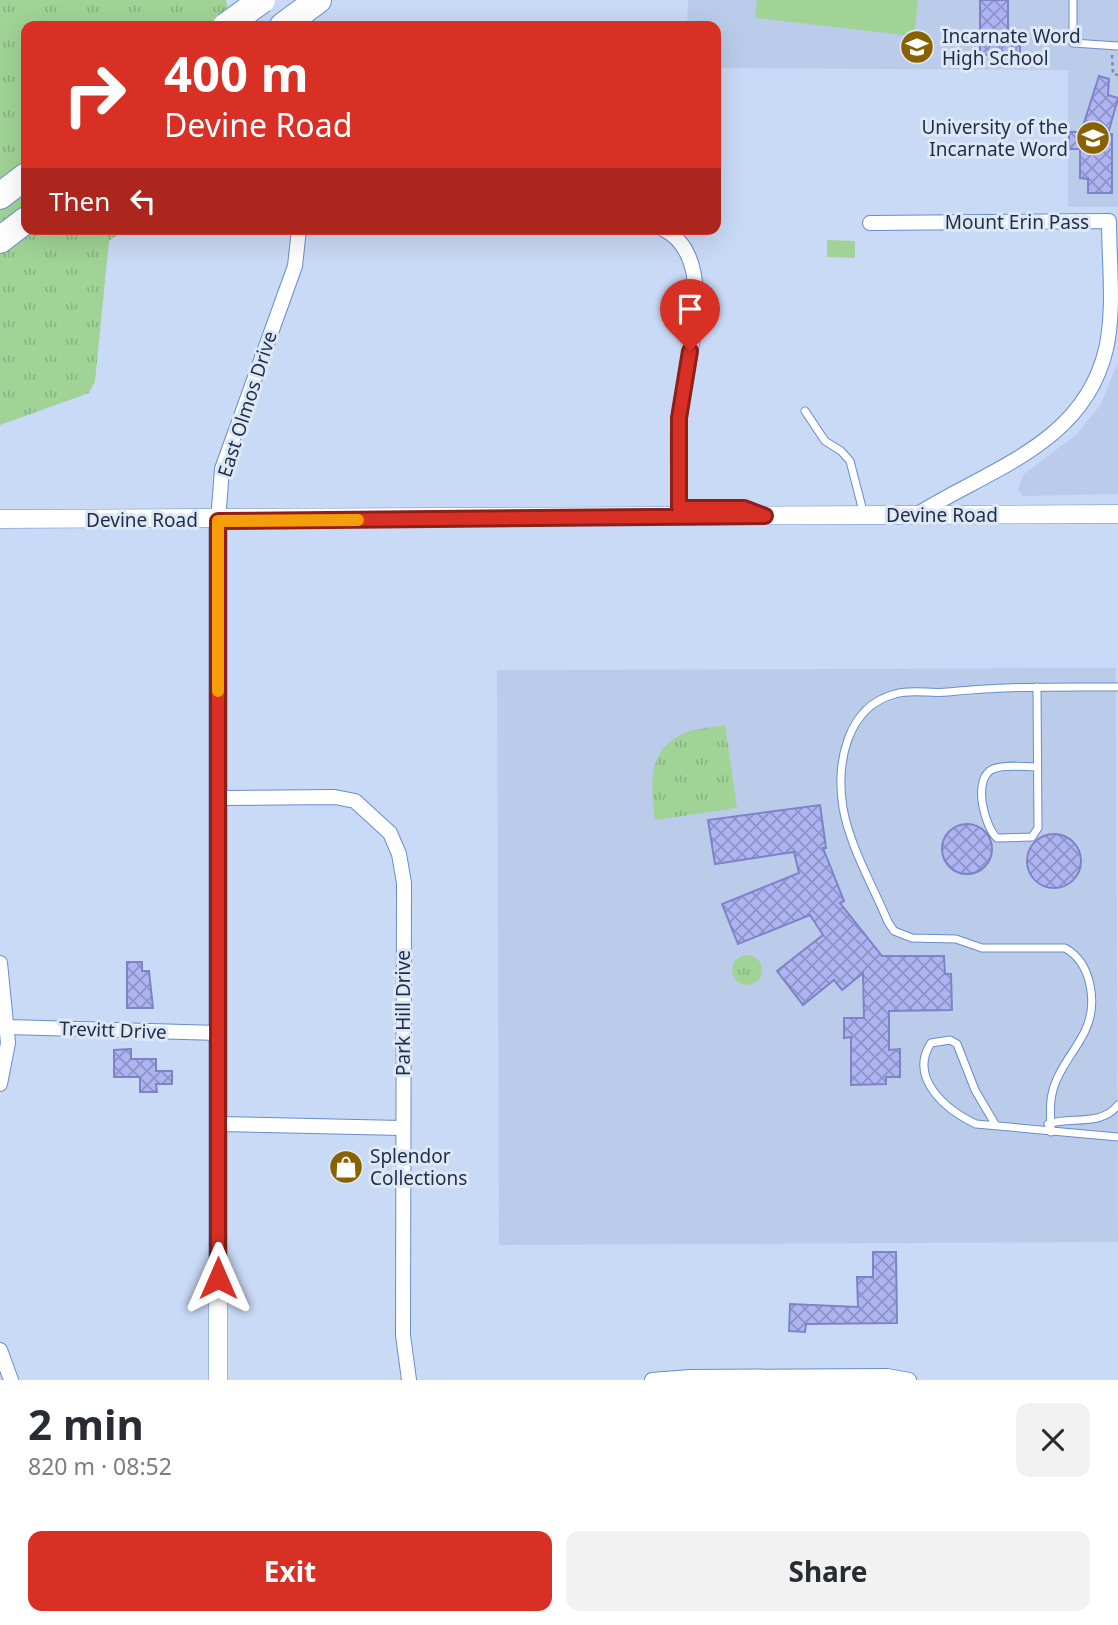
<!DOCTYPE html>
<html lang="en">
<head>
<meta charset="utf-8">
<style>
	:root { --surface:#fff; --page:#f2f2f3; --text:#2b2b33; --muted:#7c7c81; --accent:#d93025 }
	body { margin:0; font-family:"Noto Sans",sans-serif; background:var(--page); color:var(--text); height:100vh; display:flex; flex-direction:column; font-size:26px; white-space:nowrap }
	* { box-sizing:border-box; margin:0 }
	p { font-size:23px; color:var(--muted) }
	.icon { flex:none; width:38px; height:38px; fill:none; stroke:currentColor; stroke-width:2; stroke-linecap:round; stroke-linejoin:round }
	.map { position:relative; height:1380px; overflow:hidden }
	.drawer { display:flex; flex-direction:column; background:var(--surface); flex:1 }
	.drawer>* { flex:none }
	.banner { position:absolute; left:21px; top:21px; width:700px; height:214px; border-radius:14px; box-shadow:0 7px 28px #0002; background:#d93025; color:#fff; overflow:hidden }
	.pin { position:absolute; display:grid; place-items:center; width:60px; height:60px; color:#fff; margin:-72px -30px; border-radius:50% 50% 50% 0; rotate:-45deg; box-shadow:0 0 7px #0007 }
	.pin .icon { rotate:45deg }
	.me { position:absolute; width:77px; margin:-38px; rotate:0deg; stroke-linejoin:round; filter:drop-shadow(0 0 5px #0008) }
	.turn { display:flex; align-items:center; gap:24px; height:147px; padding:0 28px; font-size:32px }
	.turn .icon { width:91px; height:91px; stroke-width:2.5 }
	.turn b { display:block; font-size:49px; line-height:60px }
	.then { display:flex; align-items:center; height:66px; padding:0 28px; background:#0003; gap:14px; font-size:26px }
	.round { display:grid; place-items:center; flex:none; width:74px; height:74px; border-radius:14px; background:var(--page) }
	.headline { display:flex; align-items:center; justify-content:space-between; height:119px; padding:0 28px }
	h1 { font-size:42px; font-weight:700; line-height:52px }
	.primary-button { display:flex; gap:14px; margin-top:auto; padding:14px 28px }
	.primary-button a { flex:1; height:80px; border-radius:14px; background:var(--accent); color:#fff; font-size:28px; font-weight:700; line-height:80px; text-align:center }
	.primary-button a+a { background:var(--page); color:var(--text) }
	.map>svg:first-child { display:block }
</style>
</head>
<body>
<div class="map">
<svg width="1118" height="1380" viewBox="0 0 1118 1380">
	<defs>
		<pattern id="park-tufts" width="24" height="20" patternUnits="userSpaceOnUse" patternTransform="scale(1.75)"><rect width="24" height="20" fill="#a0d395"/><path d="M3 7l-1-3M5 7V3M7 7l1-3M15 17l-1-3M17 17v-4M19 17l1-3" fill="none" stroke="#89b582"/></pattern>
		<pattern id="building-cross-hatch" width="8" height="8" patternUnits="userSpaceOnUse" patternTransform="scale(1.75)"><rect width="8" height="8" fill="#aeb4f1"/><path d="M0 0l8 8M0 8l8-8" fill="none" stroke="#8d93c5"/></pattern>
	</defs>
	<rect width="100%" height="100%" fill="#c9daf6"/>
	<g fill="#baccea">
		<path d="M688 0H1118V207H1068V70L716 68V26H687Z"/>
		<path d="M1118 362V494L1023 496 1018 490 1024 474 1077 434 1101 404Z"/>
		<path d="M1116 668 1118 1242 499 1245 497 670Z"/>
	</g>
	<g fill="url(#park-tufts)">
		<path d="M0 0H226L230 17 217 26H26V229H126L109 241 95 381 89 393 0 425Z"/>
		<path d="M725 725 737 808 655 820C651 786 646 752 682 734 694 728 712 728 725 725Z"/>
		<circle cx="747" cy="970" r="15"/>
	</g>
	<g fill="#a0d395">
		<path d="M757 0H918L914 36 755 18Z"/>
		<path d="M827 240 855 241V258L827 257Z"/>
	</g>
	<g fill="url(#building-cross-hatch)" stroke="#7e83c9" stroke-width="2">
		<path d="M980 0H1008V38H1020V54L980 55Z"/>
		<path d="M1099 76 1109 79 1108 95 1118 98 1108 134H1112V193H1088V179L1080 178V149H1069V132H1081Z"/>
		<path d="M820 805 826 848H823L844 901 840 903 882 956H944L945 974H951L952 1010 889 1011V1050L900 1049V1077H886V1084L851 1085V1037L844 1038V1018H864L863 973 842 990 834 980 803 1005 777 971 823 935 810 915 738 944 722 904 799 873 794 852 715 864 708 820Z"/>
		<circle cx="967" cy="849" r="25"/>
		<circle cx="1054" cy="861" r="27"/>
		<path d="M127 962H142V971H149L153 1008H127Z"/>
		<path d="M131 1049V1059H156V1071H172V1084H156L157 1092H140V1077H114V1050Z"/>
		<path d="M873 1252H896L897 1323 806 1324 805 1332 789 1331 790 1304 858 1307 857 1277H873Z"/>
	</g>
	<g fill="none" stroke-linecap="round" stroke-linejoin="round">
		<g stroke="#668dcd" stroke-width="9">
			<g id="service">
				<path d="M1073 0V43L1118 46"/>
				<path d="M805 411 825 441 841 451 850 461 864 515"/>
				<path d="M1037 687 1038 828 1032 837 997 838C984 826 972 778 993 769 1005 764 1025 767 1037 767"/>
				<path d="M995 1124 975 1090 957 1044 950 1040 931 1043C908 1078 946 1110 976 1124L1118 1137"/>
				<path d="M1048 1124C1071 1116 1101 1127 1118 1105"/>
				<path d="M1051 1132C1051 1120 1049 1106 1052 1094 1057 1070 1075 1052 1085 1031 1098 1004 1092 963 1065 948H982L956 939 912 938 894 931 888 922C873 886 850 847 843 808 836 764 846 707 895 694 912 689 931 694 948 692 1005 686 1061 687 1118 687"/>
			</g>
		</g>
		<g stroke="#668dcd" stroke-width="16">
			<g id="minor">
				<path d="M870 223 1109 221C1109 262 1115 309 1106 349 1084 444 989 469 916 515"/>
				<path d="M663 229C722 258 685 366 679 416 676 446 679 478 679 508"/>
				<path d="M218 521 222 469 295 266 299 229"/>
				<path d="M219 798 335 797 355 801 390 833 399 854 404 883 403 1335 409 1380"/>
				<path d="M0 963 8 1043 0 1084"/>
				<path d="M8 1027 219 1033"/>
				<path d="M218 1124 402 1128"/>
				<path d="M0 1350 11 1380"/>
				<path d="M652 1380 690 1377 887 1376 909 1380"/>
			</g>
		</g>
		<g stroke="#668dcd" stroke-width="19">
			<g id="tertiary">
				<path d="M0 519 1118 514"/>
				<path d="M218 1380V521"/>
			</g>
		</g>
		<g stroke="#668dcd" stroke-width="28">
			<g id="motorway">
				<path d="M283 26 318 0"/>
				<path d="M0 196 26 176"/>
				<path d="M0 240 26 220"/>
			</g>
		</g>
		<path stroke="#7d8da9" stroke-width="2.5" stroke-dasharray="3.5 3.5" stroke-linecap="butt" d="M1112 55 1113 74 1118 75"/>
		<use href="#service" stroke="#fff" stroke-width="7"/>
		<use href="#minor" stroke="#fff" stroke-width="14"/>
		<use href="#tertiary" stroke="#fff" stroke-width="18"/>
		<use href="#motorway" stroke="#fff" stroke-width="26"/>
		<g stroke="#668dcd" stroke-width="28" stroke-linecap="butt">
			<path id="motorway-bridge" d="M226 26 262 0"/>
		</g>
		<use href="#motorway-bridge" stroke="#fff" stroke-width="26"/>
	</g>
	<g fill="none" stroke-linecap="round" stroke-linejoin="round">
		<g stroke="#8d1f18" stroke-width="18">
			<path id="route" d="M218 1278V521L765 516 744 508H679V418L690 351"/>
		</g>
		<use href="#route" stroke="#d93025" stroke-width="12"/>
		<path stroke="#f59e0b" stroke-width="12" d="M218 691V521L358 520"/>
	</g>
	<defs>
		<g id="school-disc" transform="scale(1.75)"><circle r="9.5" fill="#8a6101" stroke="#dee7f5"/><path d="M0-5L7-2L0 1L-7-2ZM-4 1L0 2.5L4 1V4Q0 6-4 4Z" fill="#fff"/></g>
		<g id="university-disc" transform="scale(1.75)"><circle r="9.5" fill="#8a6101" stroke="#dee7f5"/><path d="M0-5L7-2L0 1L-7-2ZM-4 1L0 2.5L4 1V4Q0 6-4 4Z" fill="#fff"/></g>
		<g id="shop-disc" transform="scale(1.75)"><circle r="9.5" fill="#8a6101" stroke="#dee7f5"/><path d="M-5-2.5h2.3a2.7 3.5 0 0 1 5.4 0H5L5.5 6h-11ZM-1.5-2.5h3a1.5 2.3 0 0 0-3 0Z" fill="#fff"/></g>
	</defs>
	<g fill-rule="evenodd">
		<use href="#school-disc" x="917" y="47"/>
		<use href="#university-disc" x="1093" y="138"/>
		<use href="#shop-disc" x="346" y="1167"/>
	</g>
	<g text-anchor="middle" stroke-width="6" stroke-linejoin="round" paint-order="stroke">
		<g font-size="19" fill="#1e2e49" stroke="#dee7f5" text-anchor="start">
			<text x="942" y="43">Incarnate Word<tspan x="942" dy="22">High School</tspan></text>
			<text x="1068" y="134" text-anchor="end">University of the<tspan x="1068" dy="22">Incarnate Word</tspan></text>
			<text x="370" y="1163">Splendor<tspan x="370" dy="22">Collections</tspan></text>
		</g>
		<g font-size="19" fill="#1e2e49" stroke="#dee7f5">
			<text x="1017" y="229">Mount Erin Pass</text>
			<text transform="translate(247 404) rotate(-72)" y="7">East Olmos Drive</text>
			<text x="942" y="522">Devine Road</text>
			<text x="142" y="527">Devine Road</text>
			<text transform="translate(403 1013) rotate(-90)" y="7">Park Hill Drive</text>
			<text transform="translate(113 1030) rotate(2)" y="7">Trevitt Drive</text>
		</g>
	</g>
</svg>
<div class="pin" style="left:690px;top:351px;background:#d93025"><svg class="icon" aria-label="arrive" viewBox="0 0 24 24"><path d="M6 21V4h12l-3 4 3 4H6"/></svg></div>
<svg class="me" style="left:218px;top:1278px" viewBox="-20 -20 40 40"><path d="M0-17L14 15 0 8-14 15z" fill="#d93025" stroke="#fff" stroke-width="4"/></svg>
<div class="banner">
<div class="turn"><svg class="icon" aria-label="right" viewBox="0 0 24 24"><path d="M7 20v-9h11M14 6l5 5-5 5"/></svg><div><b>400 m</b>Devine Road</div></div>
<div class="then">Then<svg class="icon" aria-label="left" viewBox="0 0 24 24"><path d="M17 20v-9H6M10 6l-5 5 5 5"/></svg></div>
</div>
</div>
<section class="drawer">
<div class="headline"><div><h1>2 min</h1><p>820 m · 08:52</p></div><a class="round"><svg class="icon" aria-label="close" viewBox="0 0 24 24"><path d="M6 6l12 12M18 6L6 18"/></svg></a></div>
<div class="primary-button"><a>Exit</a><a>Share</a></div>
</section>
</body>
</html>
